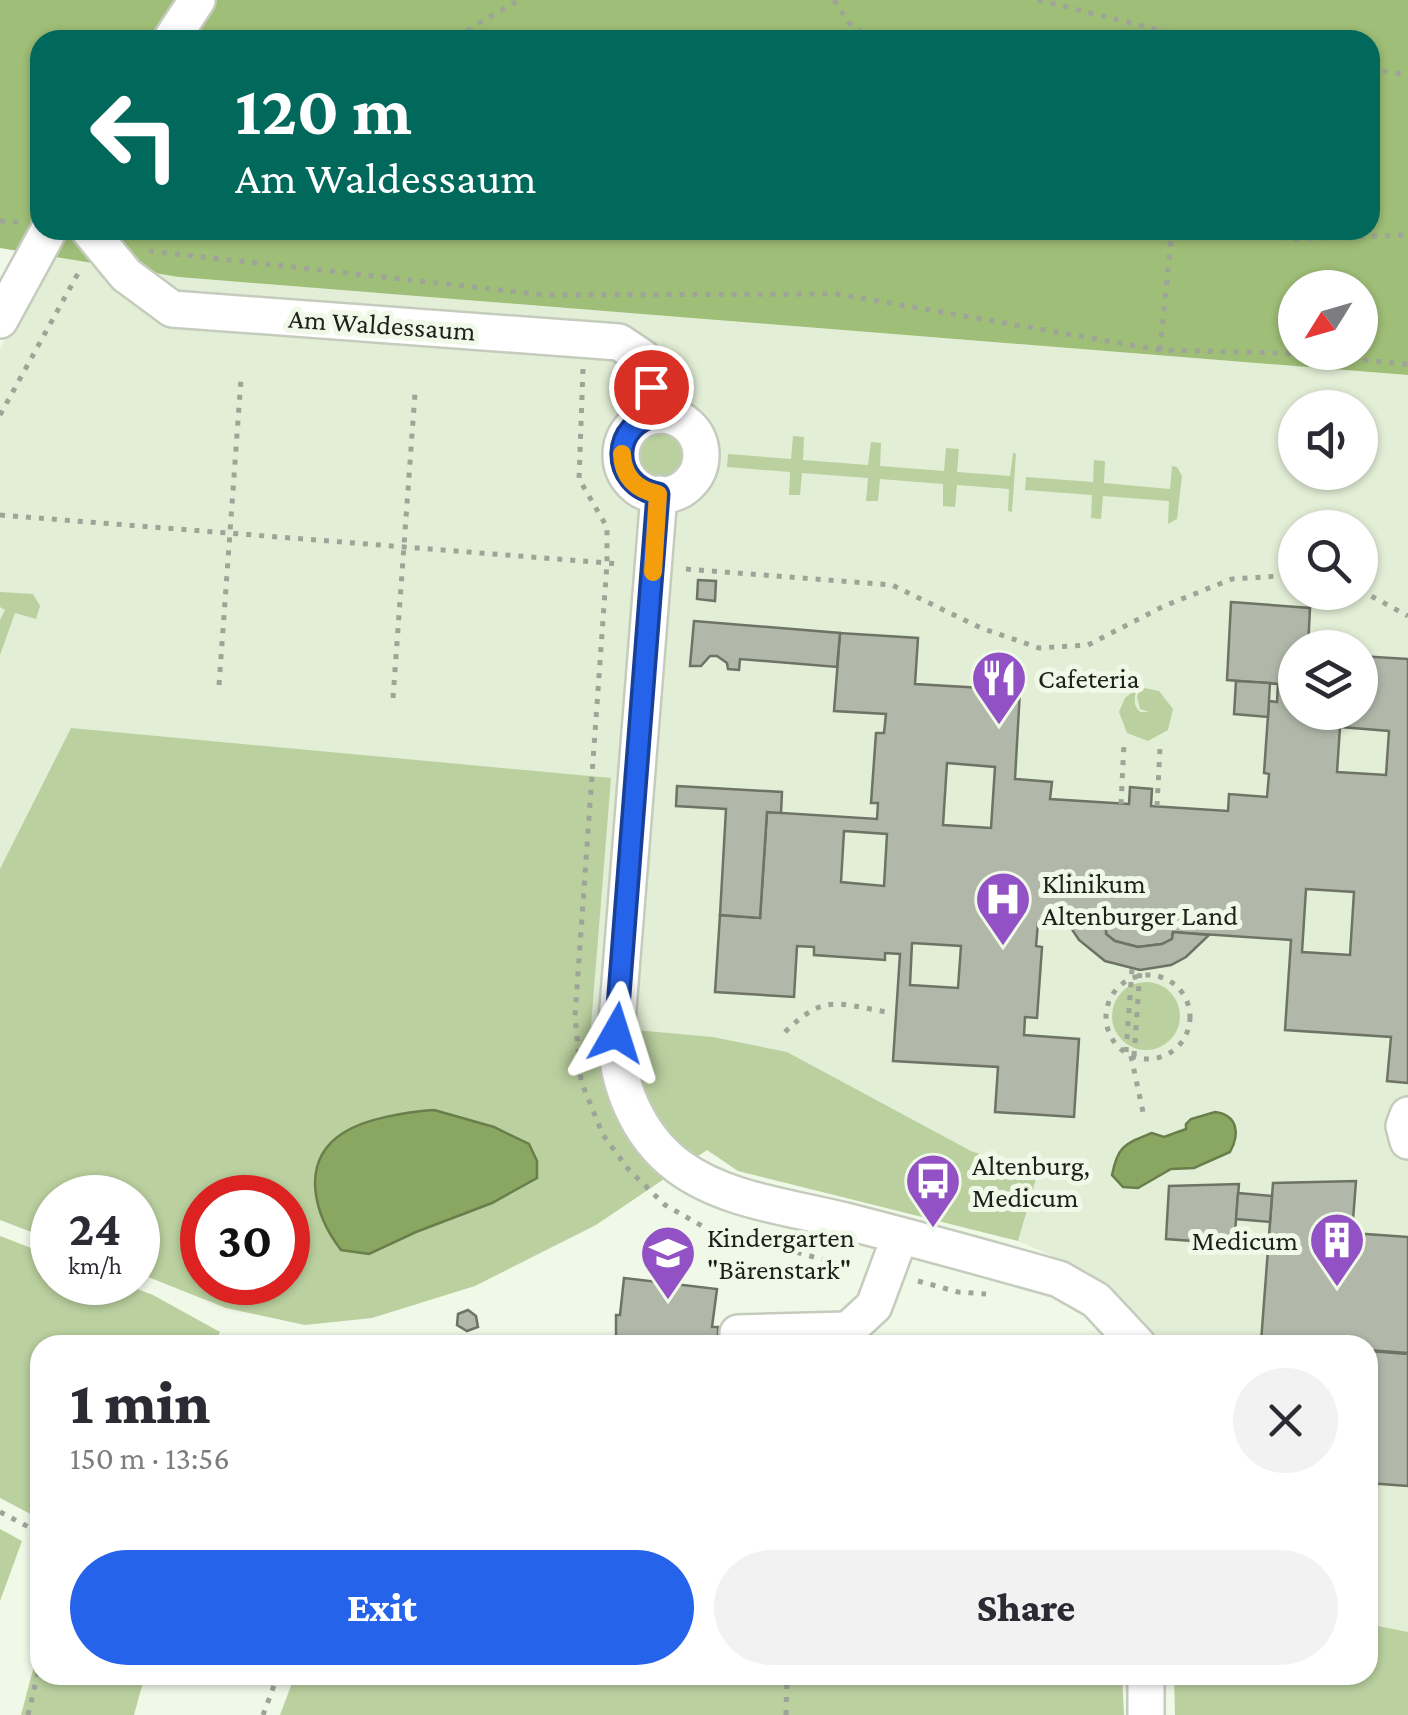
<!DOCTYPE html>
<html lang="en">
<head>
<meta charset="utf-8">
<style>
	:root { --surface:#fff; --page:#f2f2f3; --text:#2b2b33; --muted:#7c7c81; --accent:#2563eb }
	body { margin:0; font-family:"Crimson Pro",serif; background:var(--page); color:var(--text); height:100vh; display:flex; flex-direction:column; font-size:38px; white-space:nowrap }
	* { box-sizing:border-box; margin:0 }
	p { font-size:32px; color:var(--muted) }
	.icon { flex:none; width:55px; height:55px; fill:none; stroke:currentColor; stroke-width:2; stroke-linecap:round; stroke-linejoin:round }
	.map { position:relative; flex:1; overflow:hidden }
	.details { position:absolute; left:30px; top:1335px; width:1348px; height:350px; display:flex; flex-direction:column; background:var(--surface); border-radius:30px; box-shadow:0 2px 8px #0004 }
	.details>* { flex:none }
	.banner { position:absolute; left:30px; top:30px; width:1350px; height:210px; border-radius:30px; box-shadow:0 2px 8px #0004; background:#00695c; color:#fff; overflow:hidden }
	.needle { width:65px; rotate:233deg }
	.fabs { position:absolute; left:1278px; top:270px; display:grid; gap:20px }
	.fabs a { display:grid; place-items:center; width:100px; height:100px; border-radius:50%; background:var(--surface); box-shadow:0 2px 8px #0004; font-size:50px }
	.speed { position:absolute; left:30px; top:1175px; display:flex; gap:20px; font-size:50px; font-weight:700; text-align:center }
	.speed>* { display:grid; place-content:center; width:130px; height:130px; border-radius:50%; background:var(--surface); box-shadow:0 2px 8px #0004; line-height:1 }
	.speed small { font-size:25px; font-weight:400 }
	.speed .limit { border:15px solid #d22; background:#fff; color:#111 }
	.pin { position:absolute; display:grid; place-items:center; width:85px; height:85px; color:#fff; margin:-42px; border:5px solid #fff; border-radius:50%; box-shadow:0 2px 10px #0007 }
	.me { position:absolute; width:110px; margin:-55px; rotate:6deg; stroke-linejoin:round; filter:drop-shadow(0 0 8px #0008) }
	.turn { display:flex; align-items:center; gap:35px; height:210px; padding:0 40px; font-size:45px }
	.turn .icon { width:130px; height:130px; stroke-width:2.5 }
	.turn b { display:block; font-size:70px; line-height:85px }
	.round { display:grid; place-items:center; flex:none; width:105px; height:105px; border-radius:52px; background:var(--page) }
	.overview { display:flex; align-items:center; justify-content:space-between; height:170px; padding:0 40px }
	h1 { font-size:60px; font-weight:800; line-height:75px }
	.primary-button { display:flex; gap:20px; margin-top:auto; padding:20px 40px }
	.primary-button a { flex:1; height:115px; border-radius:60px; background:var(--accent); color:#fff; font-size:40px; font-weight:800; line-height:115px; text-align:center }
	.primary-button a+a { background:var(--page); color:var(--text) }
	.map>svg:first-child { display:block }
</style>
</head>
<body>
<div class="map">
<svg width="1408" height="1715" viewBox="0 0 1408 1715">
	<rect width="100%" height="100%" fill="#f0f8e8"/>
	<path fill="#e3eed7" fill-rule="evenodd" d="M49 254 179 277 1408 375V1632L1368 1624V1345H1154L1126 1305 1073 1265 1018 1241 1038 1172 971 1151 787 1052 713 1037 591 1026 0 869V349ZM1295 408H1360V472H1295ZM1295 528H1360V592H1295ZM1295 648H1360V712H1295Z"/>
	<g fill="#bad09f" fill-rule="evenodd">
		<circle cx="661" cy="455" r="24"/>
		<path d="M793 436 804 437 803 460 868 465 871 442 881 443 880 466 944 471 946 448 959 449 957 472 1010 476 1013 453 1016 454 1012 512 1008 511 1009 489 957 485 955 507 943 506V484L880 479 878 501H866L868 478 802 473 800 495H789L790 472 727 467 728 454 791 459Z"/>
		<path d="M1094 460 1105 461 1104 483 1170 489 1172 466 1177 467 1182 476 1177 519 1168 524 1169 501 1103 496 1101 519 1091 518 1092 495 1025 490 1026 477 1093 482Z"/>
		<path d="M0 592 33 594 40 606 36 619 15 613 0 655V620L5 610 0 607Z"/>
		<path d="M1144 688 1159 691 1173 709 1168 730 1148 741 1127 733 1119 712 1125 698 1137 689C1134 697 1133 706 1140 712H1149L1140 709 1137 697 1139 691Z"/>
		<path d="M71 728 611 778 591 1026 713 1037 787 1052 971 1151 1038 1172 1018 1241 738 1171 707 1150 596 1225 475 1286 372 1318 305 1325 226 1308 138 1273V1198H52V1240L0 1220V869ZM202 1198H288V1282H202Z"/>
		<circle cx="1146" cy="1016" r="34"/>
		<path d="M0 1236 52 1256V1282L121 1283 153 1295 220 1332 213 1345H40V1519L0 1498Z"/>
		<path d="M0 1529 22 1541 0 1601Z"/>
		<path d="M1368 1624 1408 1632V1715H1175L1174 1675H1368Z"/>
		<path d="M40 1643V1675H145L134 1715H21Z"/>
		<path d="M295 1675H1122L1124 1715H280Z"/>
	</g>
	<path fill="#9fbe77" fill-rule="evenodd" d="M0 0H1408V375L179 277 0 248ZM40 40H1370V230H40ZM1295 288H1360V352H1295Z"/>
	<g fill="#89a760" stroke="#697e4b" stroke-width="2.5">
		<path d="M434 1110 494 1127 529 1144 537 1161V1178L492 1203 416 1232 369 1254 341 1250C315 1216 298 1162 343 1133 366 1118 407 1112 434 1110Z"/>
		<path d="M1215 1112C1238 1115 1240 1134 1230 1152L1194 1168 1171 1169 1138 1188 1123 1187 1112 1175C1118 1145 1125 1144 1152 1133L1164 1137 1186 1129V1124L1191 1119Z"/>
	</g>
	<g fill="#b1b8a9" stroke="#6d7365" stroke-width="2.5" fill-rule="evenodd">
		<path d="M698 580 716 581 715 601 697 599Z"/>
		<path d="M1231 602 1310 608 1308 648H1295V712H1360V656L1408 659V1083L1387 1081 1391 1037 1285 1030 1291 940 1173 932 1172 939 1162 944 1138 947 1115 941 1106 934V928L1038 923 1036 946 1042 947 1037 1018 1025 1017 1024 1035 1079 1039 1074 1117 995 1112 998 1067 893 1061 900 954 885 953V960L814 955V947L797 946 794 997 715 992 720 915 760 918 767 812 877 819 878 803H871L876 733H884L886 714 834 711 840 633 918 638 915 684 1020 690 1015 779 1052 782 1050 799 1129 804 1130 787 1152 789 1151 806 1228 811 1229 794 1267 797 1269 774 1264 773 1269 701 1277 702 1278 684 1227 680ZM1340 727 1389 731 1386 775 1337 772ZM947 763 995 767 991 828 943 825ZM844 831 887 834 884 886 841 882ZM1306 889 1354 892 1350 955 1302 952ZM912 943 961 946 958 988 910 985Z"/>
		<path d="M694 621 840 633 837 667 740 659 739 670 728 669 727 663 717 656H710L701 666H690Z"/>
		<path d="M1236 681 1270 683 1268 717 1234 714Z"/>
		<path d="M677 786 782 792 781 813 767 812 760 918 720 915 726 809 676 806Z"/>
		<path d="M1069 925 1106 928V934L1115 941 1138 947 1162 944 1172 939 1173 932 1209 935 1186 957 1171 965 1140 970 1105 961 1079 940Z"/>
		<path d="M1356 1181 1352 1233 1408 1237V1353L1368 1350V1345L1261 1342 1273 1183Z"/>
		<path d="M1239 1184 1234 1244 1166 1239 1169 1186Z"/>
		<path d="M1238 1193 1272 1196 1270 1222 1236 1219Z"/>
		<path d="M624 1278 717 1289 712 1327H718V1345H616V1315H620Z"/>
		<path d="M468 1310 476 1316 478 1327 467 1331 457 1325 458 1314Z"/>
		<path d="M1368 1351 1408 1354V1486L1368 1483Z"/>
	</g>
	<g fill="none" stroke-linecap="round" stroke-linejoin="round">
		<g stroke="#c5ccbd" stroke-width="40">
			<g id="minor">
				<path d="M171 40 197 0"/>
				<path d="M89 230 126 275 172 309 619 342 643 358 659 415"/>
				<path d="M0 320 49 230"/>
				<circle cx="661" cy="455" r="40"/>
				<path d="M659 494 616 1033C616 1083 637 1135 678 1166 725 1201 790 1207 845 1221 916 1239 988 1259 1059 1279L1096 1300 1138 1345"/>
				<path d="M1408 1115 1404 1126 1408 1141"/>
				<path d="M738 1333 847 1330"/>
				<path d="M822 1345 848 1330 874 1306 900 1236"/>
				<path d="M1146 1675V1715"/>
			</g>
		</g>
		<g stroke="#9ea498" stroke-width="5" stroke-dasharray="5 8" stroke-linecap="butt">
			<path d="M834 0 848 22 872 40"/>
			<path d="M1038 0 1199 40"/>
			<path d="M458 40 472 27 519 0"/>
			<path d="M1370 69 1408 75"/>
			<path d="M0 221 18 222"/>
			<path d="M1243 230 1291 239 1408 235"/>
			<path d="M149 251 545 295 838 294 1160 350 1282 353 1408 364"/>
			<path d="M1160 350 1172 230"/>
			<path d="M583 369 579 479 607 527V563L575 1016 581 1081 603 1135 629 1170 665 1205 704 1227 854 1268"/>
			<path d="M0 415 81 268"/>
			<path d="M0 515 620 564"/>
			<path d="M686 569 892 585 981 628 1039 648 1088 645 1164 606 1232 579 1295 575"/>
			<path d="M1360 590 1408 616"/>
			<path d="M219 685 241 379"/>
			<path d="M393 698 415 393"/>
			<path d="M1121 804 1124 743"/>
			<path d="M1157 806 1160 748"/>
			<circle cx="1148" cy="1017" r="42"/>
			<path d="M785 1032C824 994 836 1003 886 1012"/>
			<path d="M1126 1052 1132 969"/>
			<path d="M1131 1056 1143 1112"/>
			<path d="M1134 1056 1140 970"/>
			<path d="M918 1281 958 1292 986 1294"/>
			<path d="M0 1512 40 1533"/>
			<path d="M28 1715 40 1664"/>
			<path d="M263 1715 278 1675"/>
			<path d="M786 1715 787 1675"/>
		</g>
		<use href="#minor" stroke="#fff" stroke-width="35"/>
	</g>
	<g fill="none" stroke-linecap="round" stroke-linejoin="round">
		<g stroke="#184099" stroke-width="25">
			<path id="route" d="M616 1033 658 494C609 485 610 421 660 415L651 387"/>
		</g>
		<use href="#route" stroke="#2563eb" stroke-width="18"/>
		<path stroke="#f59e0b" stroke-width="18" d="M622 454C623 477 636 490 658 494L653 572"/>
	</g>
	<defs>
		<g id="restaurant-pin" transform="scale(2.875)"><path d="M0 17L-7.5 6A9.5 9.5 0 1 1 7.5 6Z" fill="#9351c6" stroke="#f0f8e8"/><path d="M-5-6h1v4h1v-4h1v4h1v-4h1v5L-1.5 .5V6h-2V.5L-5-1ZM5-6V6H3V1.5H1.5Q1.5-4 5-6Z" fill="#fff"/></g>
		<g id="hospital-pin" transform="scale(2.875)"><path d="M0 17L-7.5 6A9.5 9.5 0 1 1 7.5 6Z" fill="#9351c6" stroke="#f0f8e8"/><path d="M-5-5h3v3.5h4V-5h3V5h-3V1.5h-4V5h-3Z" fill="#fff"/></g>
		<g id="bus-pin" transform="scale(2.875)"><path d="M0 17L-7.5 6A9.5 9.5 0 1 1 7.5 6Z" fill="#9351c6" stroke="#f0f8e8"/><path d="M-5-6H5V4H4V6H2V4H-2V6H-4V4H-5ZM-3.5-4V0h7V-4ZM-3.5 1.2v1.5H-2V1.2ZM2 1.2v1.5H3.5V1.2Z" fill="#fff"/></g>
		<g id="building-pin" transform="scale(2.875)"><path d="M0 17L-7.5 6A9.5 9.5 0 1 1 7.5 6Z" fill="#9351c6" stroke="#f0f8e8"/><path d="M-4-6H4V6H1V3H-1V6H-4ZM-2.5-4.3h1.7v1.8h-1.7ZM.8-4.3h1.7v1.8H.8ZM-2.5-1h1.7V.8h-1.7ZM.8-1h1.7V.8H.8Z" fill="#fff"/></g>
		<g id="school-pin" transform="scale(2.875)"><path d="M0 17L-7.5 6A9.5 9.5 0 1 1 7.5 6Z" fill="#9351c6" stroke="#f0f8e8"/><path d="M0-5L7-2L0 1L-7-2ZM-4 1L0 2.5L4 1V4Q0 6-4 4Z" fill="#fff"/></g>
	</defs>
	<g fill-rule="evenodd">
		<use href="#restaurant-pin" x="999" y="678"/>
		<use href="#hospital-pin" x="1003" y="899"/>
		<use href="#bus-pin" x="933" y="1181"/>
		<use href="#building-pin" x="1337" y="1240"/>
		<use href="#school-pin" x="668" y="1253"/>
	</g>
	<g text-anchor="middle" stroke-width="10" stroke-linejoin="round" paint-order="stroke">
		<g font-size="28" fill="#1e201b" stroke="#f0f8e8">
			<text transform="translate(382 324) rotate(4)" y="10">Am Waldessaum</text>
		</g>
		<g font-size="28" fill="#1e201b" stroke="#f0f8e8" text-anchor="start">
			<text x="1038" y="688">Cafeteria</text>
			<text x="1042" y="893">Klinikum<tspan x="1042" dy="32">Altenburger Land</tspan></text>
			<text x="972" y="1175">Altenburg,<tspan x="972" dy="32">Medicum</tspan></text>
			<text x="707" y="1247">Kindergarten<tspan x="707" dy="32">"Bärenstark"</tspan></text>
			<text x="1298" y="1250" text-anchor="end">Medicum</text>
		</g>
	</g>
</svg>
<div class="fabs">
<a><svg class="needle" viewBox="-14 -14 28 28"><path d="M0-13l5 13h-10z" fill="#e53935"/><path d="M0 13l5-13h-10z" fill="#7c7c81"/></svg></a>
<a><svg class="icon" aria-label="sound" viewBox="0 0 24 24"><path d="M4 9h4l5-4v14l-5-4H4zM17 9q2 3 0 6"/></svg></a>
<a><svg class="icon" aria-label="search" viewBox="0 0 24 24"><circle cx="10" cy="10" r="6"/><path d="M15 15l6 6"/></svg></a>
<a><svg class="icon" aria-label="layers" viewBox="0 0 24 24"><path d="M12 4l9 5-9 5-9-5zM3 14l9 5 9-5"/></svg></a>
</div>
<div class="speed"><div>24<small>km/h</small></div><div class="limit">30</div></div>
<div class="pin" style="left:651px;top:387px;background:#d93025"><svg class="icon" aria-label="arrive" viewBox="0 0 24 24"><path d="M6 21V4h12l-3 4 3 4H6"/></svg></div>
<svg class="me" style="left:616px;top:1033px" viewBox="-20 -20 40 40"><path d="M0-17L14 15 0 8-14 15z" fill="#2563eb" stroke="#fff" stroke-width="4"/></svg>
<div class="banner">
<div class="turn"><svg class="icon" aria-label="left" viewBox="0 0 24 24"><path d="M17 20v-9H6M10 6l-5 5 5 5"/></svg><div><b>120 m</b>Am Waldessaum</div></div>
</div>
<section class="details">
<div class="overview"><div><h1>1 min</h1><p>150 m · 13:56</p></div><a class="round"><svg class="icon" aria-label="close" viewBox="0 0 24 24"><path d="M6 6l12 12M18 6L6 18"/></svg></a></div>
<div class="primary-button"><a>Exit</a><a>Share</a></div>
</section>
</div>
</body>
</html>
